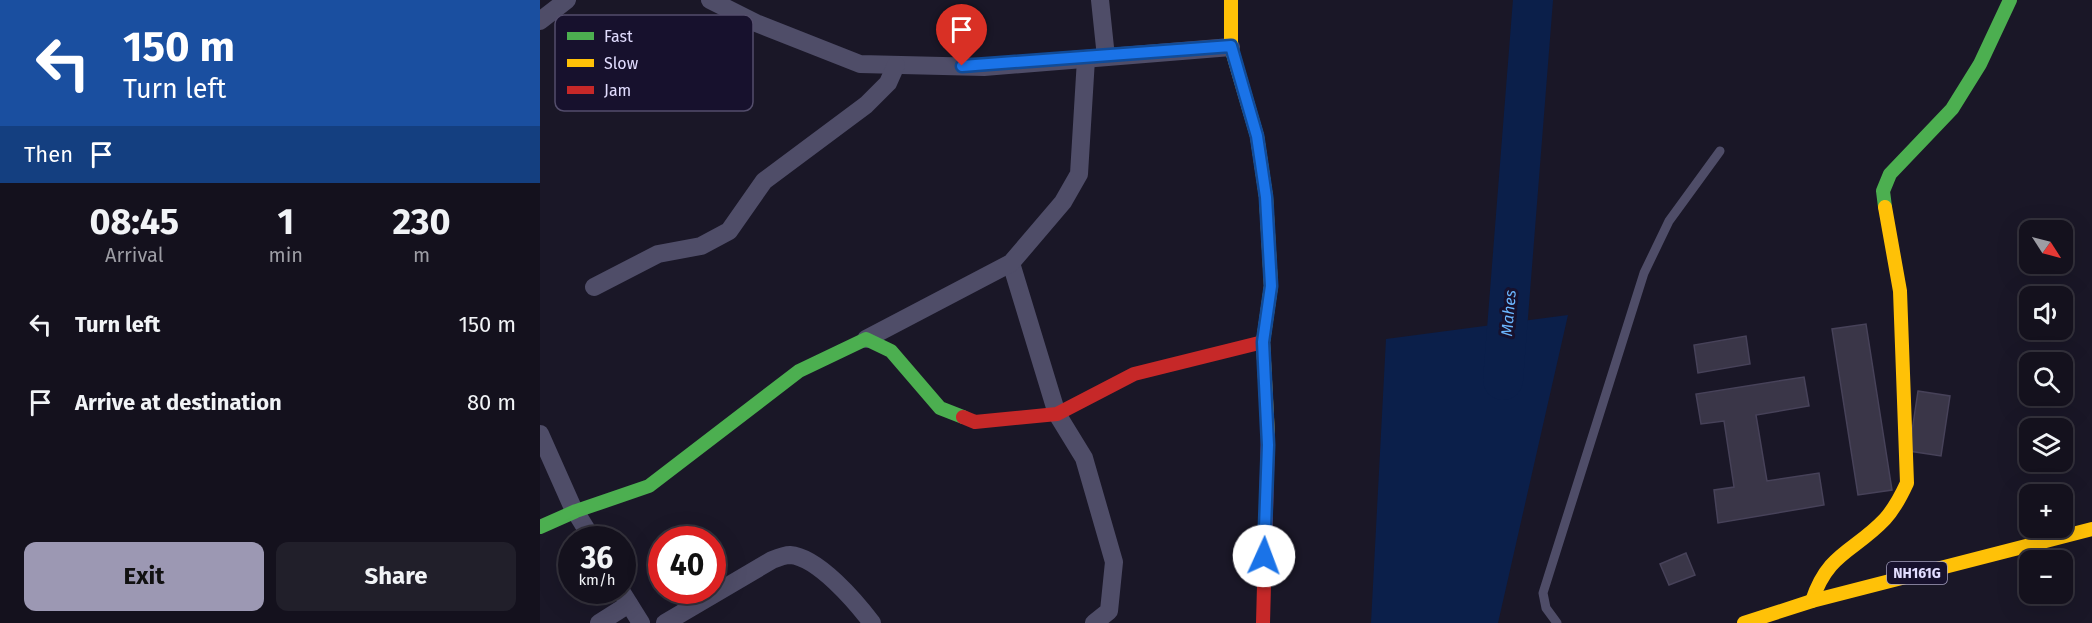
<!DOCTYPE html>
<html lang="en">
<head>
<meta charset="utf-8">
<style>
	:root { --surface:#14111d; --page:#211f2a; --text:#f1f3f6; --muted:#9d9da4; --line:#33313b; --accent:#9c98b3 }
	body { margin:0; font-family:"Fira Sans",sans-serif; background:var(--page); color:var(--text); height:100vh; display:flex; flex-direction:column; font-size:22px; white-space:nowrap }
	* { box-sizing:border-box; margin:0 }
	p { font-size:20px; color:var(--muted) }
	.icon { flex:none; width:33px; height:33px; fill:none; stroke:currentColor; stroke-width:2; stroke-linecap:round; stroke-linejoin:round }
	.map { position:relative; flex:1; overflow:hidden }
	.side { display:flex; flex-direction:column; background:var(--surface); width:540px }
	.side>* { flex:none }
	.guide { background:#1a4fa0; color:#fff; overflow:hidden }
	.needle { width:39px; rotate:126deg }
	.controls { position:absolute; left:1479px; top:220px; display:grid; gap:12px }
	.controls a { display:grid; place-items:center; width:54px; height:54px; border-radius:12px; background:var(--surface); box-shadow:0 6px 24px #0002,0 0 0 2px var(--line); font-size:30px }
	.speed { position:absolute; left:18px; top:526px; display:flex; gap:12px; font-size:30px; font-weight:700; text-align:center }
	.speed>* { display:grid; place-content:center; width:78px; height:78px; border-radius:50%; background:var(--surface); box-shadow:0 6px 24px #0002,0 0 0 2px var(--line); line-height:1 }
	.speed small { font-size:15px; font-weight:400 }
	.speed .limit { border:9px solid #d22; background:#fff; color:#111 }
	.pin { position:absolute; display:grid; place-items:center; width:51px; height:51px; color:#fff; margin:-62px -26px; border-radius:50% 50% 50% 0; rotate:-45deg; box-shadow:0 0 6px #0007 }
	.pin .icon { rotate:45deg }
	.me { position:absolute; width:66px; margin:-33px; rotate:2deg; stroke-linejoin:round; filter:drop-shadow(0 0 4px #0008) }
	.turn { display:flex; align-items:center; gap:21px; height:126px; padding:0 24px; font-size:27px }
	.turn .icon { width:78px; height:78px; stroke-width:2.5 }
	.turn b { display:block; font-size:42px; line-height:51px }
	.then { display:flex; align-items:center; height:57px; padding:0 24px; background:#0003; gap:12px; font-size:22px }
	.eta { display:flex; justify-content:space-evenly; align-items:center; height:102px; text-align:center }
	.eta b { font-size:36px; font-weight:700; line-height:42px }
	.action { display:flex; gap:12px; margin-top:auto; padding:12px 24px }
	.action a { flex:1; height:69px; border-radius:12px; background:var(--accent); color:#111; font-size:24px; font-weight:700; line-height:69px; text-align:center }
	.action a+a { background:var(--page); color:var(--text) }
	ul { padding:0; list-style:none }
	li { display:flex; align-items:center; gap:18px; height:78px; padding:0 24px }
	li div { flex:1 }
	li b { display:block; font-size:22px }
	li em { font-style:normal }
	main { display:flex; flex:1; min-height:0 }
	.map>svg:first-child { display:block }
</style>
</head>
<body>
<main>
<section class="side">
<div class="guide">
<div class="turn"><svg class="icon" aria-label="left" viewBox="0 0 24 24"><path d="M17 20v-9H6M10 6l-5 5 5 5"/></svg><div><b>150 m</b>Turn left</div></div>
<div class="then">Then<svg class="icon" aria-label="arrive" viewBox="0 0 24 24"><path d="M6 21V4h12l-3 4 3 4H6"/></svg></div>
</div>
<div class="eta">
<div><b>08:45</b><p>Arrival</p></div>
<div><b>1</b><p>min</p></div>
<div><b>230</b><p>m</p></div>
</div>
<ul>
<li><svg class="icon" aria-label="left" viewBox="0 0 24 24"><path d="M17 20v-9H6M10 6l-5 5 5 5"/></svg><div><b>Turn left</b></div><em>150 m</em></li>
<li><svg class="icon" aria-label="arrive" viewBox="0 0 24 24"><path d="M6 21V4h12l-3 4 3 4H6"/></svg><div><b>Arrive at destination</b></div><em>80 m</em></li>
</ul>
<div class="action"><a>Exit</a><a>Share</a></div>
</section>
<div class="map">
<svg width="1552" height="623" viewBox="0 0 1552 623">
	<rect width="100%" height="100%" fill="#1a1727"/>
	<path fill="#0b1f4a" d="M1028 315 958 623H831L846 339Z"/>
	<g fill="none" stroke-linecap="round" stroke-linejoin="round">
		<path stroke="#0b1f4a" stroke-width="40" d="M963 380 993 0"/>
	</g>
	<g fill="#3a3648" stroke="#474259" stroke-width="1.5">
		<path d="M1326 324 1352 490 1318 495 1292 329Z"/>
		<path d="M1206 336 1210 364 1158 373 1154 345Z"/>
		<path d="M1264 377 1269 406 1216 415 1227 481 1279 473 1284 505 1178 523 1174 490 1194 487 1184 421 1161 424 1156 394Z"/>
		<path d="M1378 391 1410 396 1401 456 1369 451Z"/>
		<path d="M1146 553 1155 575 1129 585 1120 564Z"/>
	</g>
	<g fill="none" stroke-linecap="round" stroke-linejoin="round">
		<path stroke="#4f4d68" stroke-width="9" d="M1017 623 1006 608 1003 593 1104 273 1129 221 1180 151"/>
		<g stroke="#4f4d68" stroke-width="18">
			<path d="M170 0 216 23 320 64 444 67 691 47"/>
			<path d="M560 0 566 57"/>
			<path d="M0 21 27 0"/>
			<path d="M471 263 517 414 544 458 574 562 569 611 554 623"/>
			<path d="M54 287 118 254 161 246 189 231 224 181 326 105 348 83 356 65"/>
			<path d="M326 339 471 263 523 202 539 174 546 59"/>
			<path d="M0 434 32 506 53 540"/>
			<path d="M81 591 101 623"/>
			<path d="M59 623 89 604"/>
			<path d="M125 623 232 560C237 558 245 555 250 555 278 557 316 602 332 623"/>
		</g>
		<g stroke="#4caf50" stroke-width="14">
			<path d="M1345 207 1343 191 1350 174 1412 109 1440 64 1470 0"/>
			<path d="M0 527 36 511 109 486 259 371 326 339 351 351 400 408 423 417"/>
		</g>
		<g stroke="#ffc107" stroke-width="14">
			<path d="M691 0V47L717 136 726 197 731 286 723 342 728 436"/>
			<path d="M1272 601C1288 552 1314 552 1345 519 1355 508 1361 496 1367 483L1360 291 1345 207"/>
			<path d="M1204 623 1272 601 1552 529"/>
		</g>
		<g stroke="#c62828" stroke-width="14">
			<path d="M423 417 435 422 517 414 594 374 723 342"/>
			<path d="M723 623 728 436"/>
		</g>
	</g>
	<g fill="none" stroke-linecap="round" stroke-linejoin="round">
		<g stroke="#114b97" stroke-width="15">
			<path id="route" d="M422 66 691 46 717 136 726 197 731 286 723 342 728 445 724 556"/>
		</g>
		<use href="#route" stroke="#1a73e8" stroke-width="10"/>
	</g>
	<g text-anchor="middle" stroke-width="6" stroke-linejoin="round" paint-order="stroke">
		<rect fill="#17112d" stroke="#a5a0c0" stroke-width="1.5" x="1347" y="562" width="60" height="22" rx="4.5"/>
		<g font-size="14" font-weight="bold" fill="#e2ddff">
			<text x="1377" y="578">NH161G</text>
		</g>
		<g font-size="16" font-style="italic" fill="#6bb6ff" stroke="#17112d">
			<text transform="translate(968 313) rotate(-85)" y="6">Mahes</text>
		</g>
	</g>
	<rect x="15" y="15" width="198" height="96" rx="9" fill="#17112d" stroke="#544e6c" stroke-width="1.5"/>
	<rect x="27" y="32" width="27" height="8" fill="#4caf50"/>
	<rect x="27" y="59" width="27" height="8" fill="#ffc107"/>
	<rect x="27" y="86" width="27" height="8" fill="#c62828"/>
	<g font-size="16" fill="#e2ddff">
		<text x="64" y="42">Fast</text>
		<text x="64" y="69">Slow</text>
		<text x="64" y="96">Jam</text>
	</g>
</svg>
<div class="controls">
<a><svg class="needle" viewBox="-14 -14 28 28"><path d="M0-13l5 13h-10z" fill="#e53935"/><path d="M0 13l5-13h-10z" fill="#9d9da4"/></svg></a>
<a><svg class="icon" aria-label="sound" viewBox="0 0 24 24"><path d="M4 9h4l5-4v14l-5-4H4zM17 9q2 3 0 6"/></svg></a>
<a><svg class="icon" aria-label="search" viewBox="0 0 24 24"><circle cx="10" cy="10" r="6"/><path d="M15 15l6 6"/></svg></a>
<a><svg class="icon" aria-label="layers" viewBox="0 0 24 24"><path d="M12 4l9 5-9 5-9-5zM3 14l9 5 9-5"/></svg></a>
<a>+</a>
<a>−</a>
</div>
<div class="speed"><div>36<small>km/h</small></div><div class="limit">40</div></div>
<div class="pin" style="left:422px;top:66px;background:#d93025"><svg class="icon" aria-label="arrive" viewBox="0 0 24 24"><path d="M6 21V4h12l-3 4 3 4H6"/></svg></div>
<svg class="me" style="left:724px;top:556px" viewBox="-20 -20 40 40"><circle r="19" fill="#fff"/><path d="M0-13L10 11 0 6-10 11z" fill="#1a73e8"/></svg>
</div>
</main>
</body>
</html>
